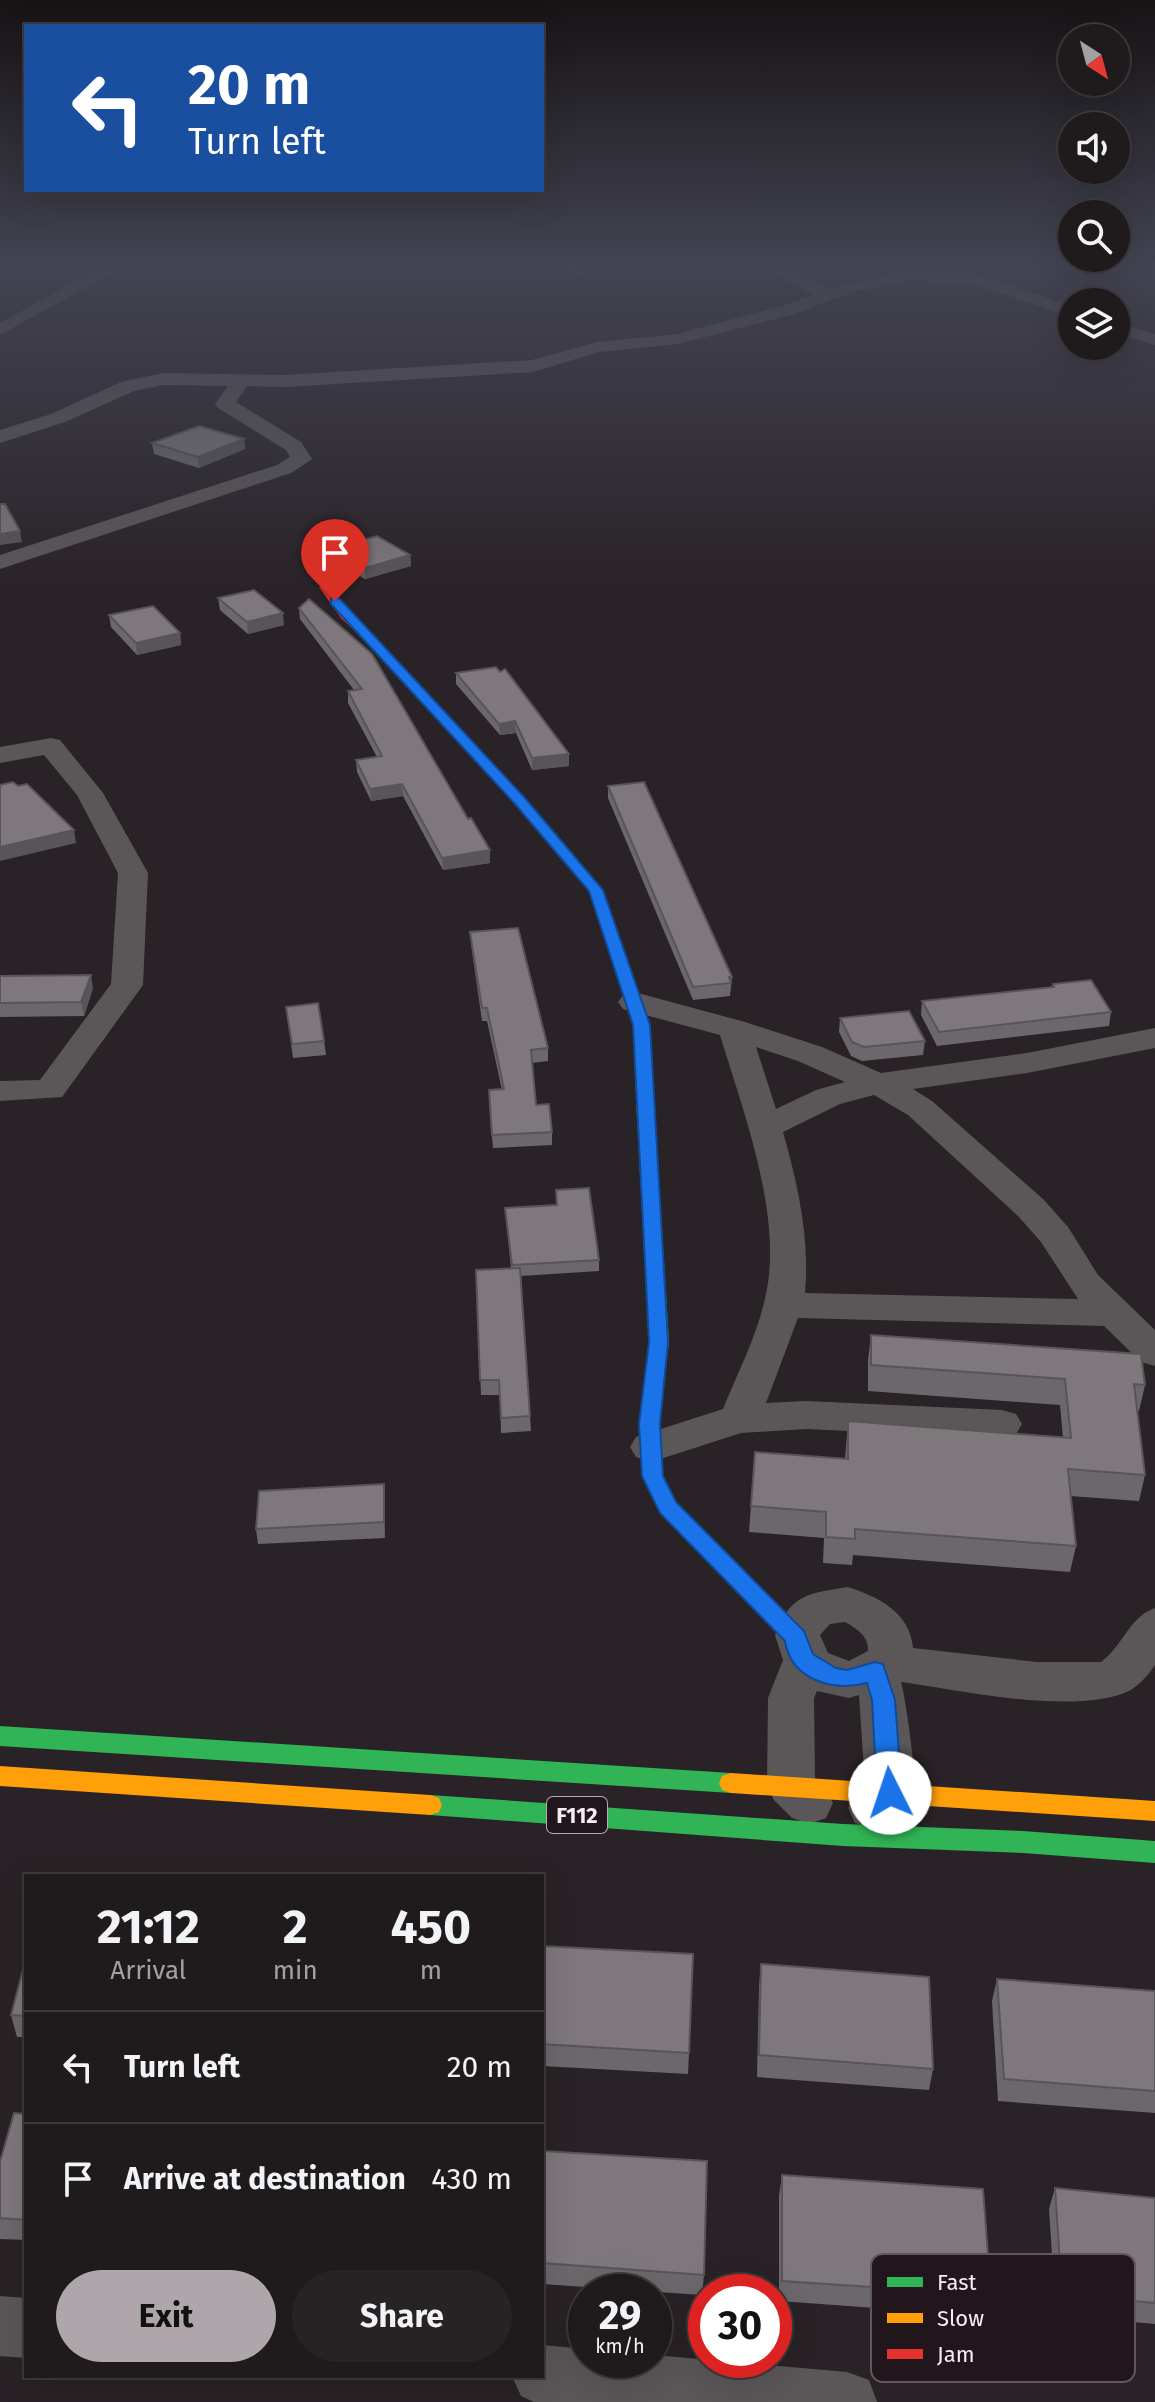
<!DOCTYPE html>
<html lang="en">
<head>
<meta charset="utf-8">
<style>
	:root { --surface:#1f1a1c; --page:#272325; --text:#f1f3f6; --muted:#a1a1a3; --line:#3c383b; --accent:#aea6ab }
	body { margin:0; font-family:"Fira Sans",sans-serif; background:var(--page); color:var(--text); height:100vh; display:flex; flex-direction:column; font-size:30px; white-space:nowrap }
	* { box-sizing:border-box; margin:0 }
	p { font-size:26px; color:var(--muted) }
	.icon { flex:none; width:44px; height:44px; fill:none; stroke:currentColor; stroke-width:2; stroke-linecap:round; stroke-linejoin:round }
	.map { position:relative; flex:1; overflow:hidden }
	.details { position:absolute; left:24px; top:1874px; width:520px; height:504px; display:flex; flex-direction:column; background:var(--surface); border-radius:0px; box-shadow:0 8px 32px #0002,0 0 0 2px var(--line) }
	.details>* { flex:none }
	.guide { position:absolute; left:24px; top:24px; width:520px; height:168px; border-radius:0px; box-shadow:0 8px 32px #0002,0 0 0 2px var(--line); background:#1a4fa0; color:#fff; overflow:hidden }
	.needle { width:52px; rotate:144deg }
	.tools { position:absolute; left:1058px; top:24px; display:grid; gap:16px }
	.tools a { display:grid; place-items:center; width:72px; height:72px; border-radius:50%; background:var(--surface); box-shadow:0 8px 32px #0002,0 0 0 2px var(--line); font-size:40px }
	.speed { position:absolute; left:568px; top:2274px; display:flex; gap:16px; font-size:40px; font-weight:700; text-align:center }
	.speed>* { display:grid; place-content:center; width:104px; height:104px; border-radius:50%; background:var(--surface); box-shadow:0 8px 32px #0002,0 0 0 2px var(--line); line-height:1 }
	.speed small { font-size:20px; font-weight:400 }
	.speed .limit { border:12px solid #d22; background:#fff; color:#111 }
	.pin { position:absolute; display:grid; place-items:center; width:68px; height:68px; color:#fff; margin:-82px -34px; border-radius:50% 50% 50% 0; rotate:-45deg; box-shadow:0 0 8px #0007 }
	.pin .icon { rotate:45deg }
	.me { position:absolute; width:88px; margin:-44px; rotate:356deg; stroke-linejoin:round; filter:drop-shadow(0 0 6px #0008) }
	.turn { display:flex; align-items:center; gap:28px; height:168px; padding:0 32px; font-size:36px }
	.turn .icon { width:104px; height:104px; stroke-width:2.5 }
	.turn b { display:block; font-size:56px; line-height:68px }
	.eta { display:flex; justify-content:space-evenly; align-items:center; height:136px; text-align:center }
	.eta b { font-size:48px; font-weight:700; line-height:56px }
	.action { display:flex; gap:16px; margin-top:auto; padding:16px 32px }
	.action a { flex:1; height:92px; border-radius:48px; background:var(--accent); color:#111; font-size:32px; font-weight:700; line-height:92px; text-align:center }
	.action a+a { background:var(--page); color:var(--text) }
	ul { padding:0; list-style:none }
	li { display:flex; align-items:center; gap:24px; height:112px; padding:0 32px; border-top:2px solid var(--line) }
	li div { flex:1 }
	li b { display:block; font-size:30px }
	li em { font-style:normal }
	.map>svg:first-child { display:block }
</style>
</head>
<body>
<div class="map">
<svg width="1155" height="2402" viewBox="0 0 1155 2402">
	<rect width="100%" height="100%" fill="#292226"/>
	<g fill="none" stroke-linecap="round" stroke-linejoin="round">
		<g fill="#5b5759" fill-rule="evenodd">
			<path d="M111 262H131L0 335V323Z"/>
			<path d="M755 262H775L828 289 910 270 975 274 1072 306V317L973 284 910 280 852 292 794 314 678 344 599 352 533 372 285 387 247 386 236 402 301 442 312 459 291 473 0 569V555L277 465 290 457 286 450 218 408 215 404 228 386 163 385 134 391 65 422 0 443V430L51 414 121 382 163 373 285 375 532 360 597 342 677 334 782 306 813 295Z"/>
			<path d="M1116 322 1155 334V345L1116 333Z"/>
			<path d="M51 738 60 740 103 793 148 873 143 985 62 1097 0 1101V1081L40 1080 111 984 118 873 77 795 44 755 0 763V747Z"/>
			<path d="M634 992 745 1022 822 1047 881 1073 1027 1053 1155 1028V1048L1027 1073 913 1089 932 1101 1044 1200 1068 1227 1098 1275 1155 1330V1366L1141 1362 1104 1326 798 1318 766 1403 806 1401 1002 1410 1016 1414 1022 1424 1016 1434 1002 1438 806 1429 741 1433 651 1462 636 1457 630 1447 636 1437 723 1409C738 1372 758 1334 766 1294 783 1215 743 1111 720 1035L623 1009 618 1002 623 995ZM756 1047 798 1061 845 1082 816 1090 776 1109ZM874 1095 908 1115 1018 1216 1041 1242 1078 1299 805 1293C810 1238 798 1185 783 1132L840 1104Z"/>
			<path d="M848 1587C878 1597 910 1612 913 1648L1037 1662H1101C1123 1646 1129 1617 1155 1608V1665C1148 1675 1140 1685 1129 1691 1074 1716 961 1690 901 1682 906 1700 917 1778 914 1794 910 1809 888 1828 873 1828 868 1829 860 1824 855 1823L848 1808 855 1793 865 1785 859 1695 849 1698 817 1691 814 1698 815 1778 826 1788 833 1803 826 1818 809 1824 792 1818 774 1800 767 1786 768 1698 783 1660 775 1635C790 1595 808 1593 848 1587ZM845 1622C857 1629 869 1636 868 1651L849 1661 828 1653 820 1635 830 1624Z"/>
			<path d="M0 2296 26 2298V2358L0 2356Z"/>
			<path d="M542 2345 586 2349V2360H654V2355L847 2372 869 2380 877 2402H534L521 2396 512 2376H542Z"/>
		</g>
		<g fill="#30b455" fill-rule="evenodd">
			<path d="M646 1113 655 1118 669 1342 659 1424 662 1476 676 1502 804 1631 807 1637 804 1643 796 1646 788 1643 661 1513 642 1476 639 1424 649 1342 637 1118Z"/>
			<path d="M0 1726 731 1773 740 1776 743 1783 740 1790 731 1793 0 1746Z"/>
			<path d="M430 1795 843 1824 1023 1831 1155 1841V1863L1023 1853 843 1846 430 1815 421 1812 418 1805 421 1798Z"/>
		</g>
		<g fill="#ff9f0a" fill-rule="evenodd">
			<path d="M511 787 516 788 603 890 649 1025 655 1118 652 1122 646 1123 637 1118 633 1025 589 891 506 794 504 791Z"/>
			<path d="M0 1766 430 1795 439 1798 442 1805 439 1812 430 1815 0 1786Z"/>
			<path d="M731 1773 1155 1801V1821L731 1793 722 1790 719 1783 722 1776Z"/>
		</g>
		<path fill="#e5322d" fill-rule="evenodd" d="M325 584 329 585 349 612 374 635 516 788V794H506L366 641 341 618 319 587Z"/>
	</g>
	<g fill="#6c676b">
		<path d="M548 262H641L579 275Z"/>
		<path d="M244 439 245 449 199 468 154 454 152 443Z"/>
		<path d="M332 548 410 555 411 566 365 579 333 560Z"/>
		<path d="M218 598 284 625 248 634 220 610Z"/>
		<path d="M299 608 468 819 490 850V863L443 870 403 796 371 801 357 772 356 760 377 757 348 703V691L354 690 300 619Z"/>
		<path d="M109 615 180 633 181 645 137 655 111 627Z"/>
		<path d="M500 672 569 754V766L532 770 516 733 500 735 456 684V673Z"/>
		<path d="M608 786 732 977 730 996 693 1000 608 798Z"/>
		<path d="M470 932 548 1048V1061L532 1063 536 1105 552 1132V1145L493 1148 489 1103 502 1090 487 1021H482L471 944Z"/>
		<path d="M0 976 93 988 84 1016 0 1017Z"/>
		<path d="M1053 984 1111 1012 1109 1026 937 1046 921 1015 922 1001 1052 987Z"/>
		<path d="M286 1007 324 1041 326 1055 293 1058Z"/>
		<path d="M840 1018 925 1041 923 1055 862 1061 851 1056 839 1032Z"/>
		<path d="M556 1190 599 1260V1271L521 1276 531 1431 501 1433 500 1395H481L476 1270 511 1268 505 1208 556 1205Z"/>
		<path d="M871 1335 1145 1385 1139 1411H1137L1145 1475 1139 1501 1070 1496 1076 1546 1070 1572 853 1555 852 1565 823 1563 824 1538 749 1532 755 1452 845 1459 848 1421 1063 1437 1060 1405 868 1391V1360Z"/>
		<path d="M384 1484 385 1538 258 1544 256 1529Z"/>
		<path d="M542 1946 689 2053 688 2074 542 2066Z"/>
		<path d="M26 1958V2037H17L11 2015Z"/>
		<path d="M761 1964 933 2069 929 2090 757 2077 759 1986Z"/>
		<path d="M997 1979 1155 1991V2113L998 2101 992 2001Z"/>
		<path d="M26 2114V2240L0 2239V2162Z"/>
		<path d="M542 2160 704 2275 702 2295 542 2284Z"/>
		<path d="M782 2175 991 2295 986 2316 779 2301V2196Z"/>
		<path d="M1055 2188 1155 2198V2324L1056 2315 1049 2209Z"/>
	</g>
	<g fill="#585457">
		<path d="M597 262H641L579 275V265Z"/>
		<path d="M244 439 245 449 199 468 198 457Z"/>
		<path d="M20 531 22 542 0 545V534Z"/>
		<path d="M410 555 411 566 365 579V568Z"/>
		<path d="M283 613 284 625 248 634 247 622Z"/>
		<path d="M180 633 181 645 137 655 136 643Z"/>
		<path d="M515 721 516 733 500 735 499 724Z"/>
		<path d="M569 754V766L532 770V758Z"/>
		<path d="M402 784 403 796 371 801 370 789Z"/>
		<path d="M74 830 76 843 0 861V847Z"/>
		<path d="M490 850V863L443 870 442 858Z"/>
		<path d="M91 975 93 988 84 1016 81 1002Z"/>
		<path d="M384 1484 385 1500V1538L384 1522Z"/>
	</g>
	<g fill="#7e787c" stroke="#585457" stroke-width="2">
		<path d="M570 262H597L579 265Z"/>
		<path d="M199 426 244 439 198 457 152 443Z"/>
		<path d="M0 504H5L20 531 0 534Z"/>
		<path d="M377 536 410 555 365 568 332 548Z"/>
		<path d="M254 590 283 613 247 622 218 598Z"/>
		<path d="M309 599 372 654 468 819 471 818 490 850 442 858 402 784 370 789 356 760 382 756 348 691 362 689 299 608Z"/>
		<path d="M153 606 180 633 136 643 109 615Z"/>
		<path d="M496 667 500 672 505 669 569 754 532 758 515 721 499 724 456 673Z"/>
		<path d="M13 782 18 786 27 784 74 830 0 847V785Z"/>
		<path d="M644 782 732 977H729L731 983 693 987 608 786Z"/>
		<path d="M518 928 548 1048 531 1050 536 1105 549 1104 552 1132 492 1135 489 1090 504 1089 487 1008H482L470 932Z"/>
		<path d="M91 975 81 1002 0 1003V976Z"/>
		<path d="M1091 980 1111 1012 939 1032 922 1001 1054 987 1053 984Z"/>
		<path d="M318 1003 324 1041 292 1044 286 1007Z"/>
		<path d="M909 1011 925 1041 864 1047 852 1042 840 1018Z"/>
		<path d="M589 1188 599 1260 512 1265 505 1208 557 1205 556 1190Z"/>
		<path d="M520 1268 530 1416 501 1418 499 1380H480L476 1270Z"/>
		<path d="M871 1335 1141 1354 1145 1385 1134 1384 1145 1475 1068 1469 1076 1546 855 1529V1539L826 1537V1512L751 1506 755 1452 848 1459V1421L1071 1438 1065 1379 871 1365Z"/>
		<path d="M384 1484V1522L256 1529 259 1491Z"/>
		<path d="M542 1946 693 1954 689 2053 542 2044Z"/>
		<path d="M26 1958V2016L11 2015Z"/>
		<path d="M761 1964 929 1977 933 2069 759 2055Z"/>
		<path d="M997 1979 1155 1991V2091L1004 2079Z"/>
		<path d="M14 2113 26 2114V2220L0 2218V2162Z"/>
		<path d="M543 2151 707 2161 704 2275 542 2263Z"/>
		<path d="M782 2175 983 2189 991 2295 782 2281Z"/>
		<path d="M1055 2188 1155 2198V2303L1062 2294Z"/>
	</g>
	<linearGradient id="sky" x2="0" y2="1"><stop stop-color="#171315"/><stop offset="0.44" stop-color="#434452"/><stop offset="1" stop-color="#434452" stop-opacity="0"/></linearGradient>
	<rect width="1155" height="598" fill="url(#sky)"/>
	<path fill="#1a73e8" stroke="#114b97" stroke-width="2" d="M331 598H339L525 798 603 890 650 1025 668 1342 660 1424 663 1476 676 1502 804 1631 813 1654 836 1668 847 1670 875 1662 883 1664 895 1700 902 1793 898 1800 890 1803 881 1800 877 1793 872 1700 867 1683C833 1692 791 1680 785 1641L660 1513 642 1476 639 1424 649 1342 633 1025 589 891 515 804 331 604Z"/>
	<g text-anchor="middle" stroke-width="8" stroke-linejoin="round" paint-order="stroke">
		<rect fill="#22161d" stroke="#b6acb2" stroke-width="2" x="547" y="1797" width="60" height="36" rx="6"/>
		<g font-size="22" font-weight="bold" fill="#f6edf2">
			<text x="577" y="1823">F112</text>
		</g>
	</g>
	<rect x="871" y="2254" width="264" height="128" rx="12" fill="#22161d" stroke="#62565d" stroke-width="2"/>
	<rect x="887" y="2277" width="36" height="10" fill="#30b455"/>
	<rect x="887" y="2313" width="36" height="10" fill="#ff9f0a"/>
	<rect x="887" y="2349" width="36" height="10" fill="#e5322d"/>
	<g font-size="22" fill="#f6edf2">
		<text x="937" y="2290">Fast</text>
		<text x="937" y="2326">Slow</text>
		<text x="937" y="2362">Jam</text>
	</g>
</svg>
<div class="tools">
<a><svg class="needle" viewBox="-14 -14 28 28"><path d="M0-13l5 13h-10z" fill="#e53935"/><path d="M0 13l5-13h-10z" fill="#a1a1a3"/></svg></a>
<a><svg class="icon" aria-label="sound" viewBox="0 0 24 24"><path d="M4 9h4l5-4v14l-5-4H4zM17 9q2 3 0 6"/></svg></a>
<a><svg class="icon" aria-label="search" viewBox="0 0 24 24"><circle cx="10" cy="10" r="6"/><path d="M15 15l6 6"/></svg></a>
<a><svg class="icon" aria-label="layers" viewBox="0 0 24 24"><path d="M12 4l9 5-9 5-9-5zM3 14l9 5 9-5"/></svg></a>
</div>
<div class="speed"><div>29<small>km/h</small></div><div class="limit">30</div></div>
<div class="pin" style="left:335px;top:601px;background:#d93025"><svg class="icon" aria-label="arrive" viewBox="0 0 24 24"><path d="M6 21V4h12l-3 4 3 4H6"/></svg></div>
<svg class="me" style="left:890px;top:1793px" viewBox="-20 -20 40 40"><circle r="19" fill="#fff"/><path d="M0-13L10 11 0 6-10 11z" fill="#1a73e8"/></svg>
<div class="guide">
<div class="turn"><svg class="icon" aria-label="left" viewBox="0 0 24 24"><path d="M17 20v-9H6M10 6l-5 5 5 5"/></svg><div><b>20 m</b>Turn left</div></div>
</div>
<section class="details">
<div class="eta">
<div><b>21:12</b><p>Arrival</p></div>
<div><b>2</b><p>min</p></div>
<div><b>450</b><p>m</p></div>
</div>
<ul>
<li><svg class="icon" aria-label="left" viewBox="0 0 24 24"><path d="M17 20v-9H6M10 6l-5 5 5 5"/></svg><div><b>Turn left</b></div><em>20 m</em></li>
<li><svg class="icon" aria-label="arrive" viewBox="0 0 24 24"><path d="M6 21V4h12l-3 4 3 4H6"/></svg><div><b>Arrive at destination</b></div><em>430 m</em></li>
</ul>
<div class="action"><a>Exit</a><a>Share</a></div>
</section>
</div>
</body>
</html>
